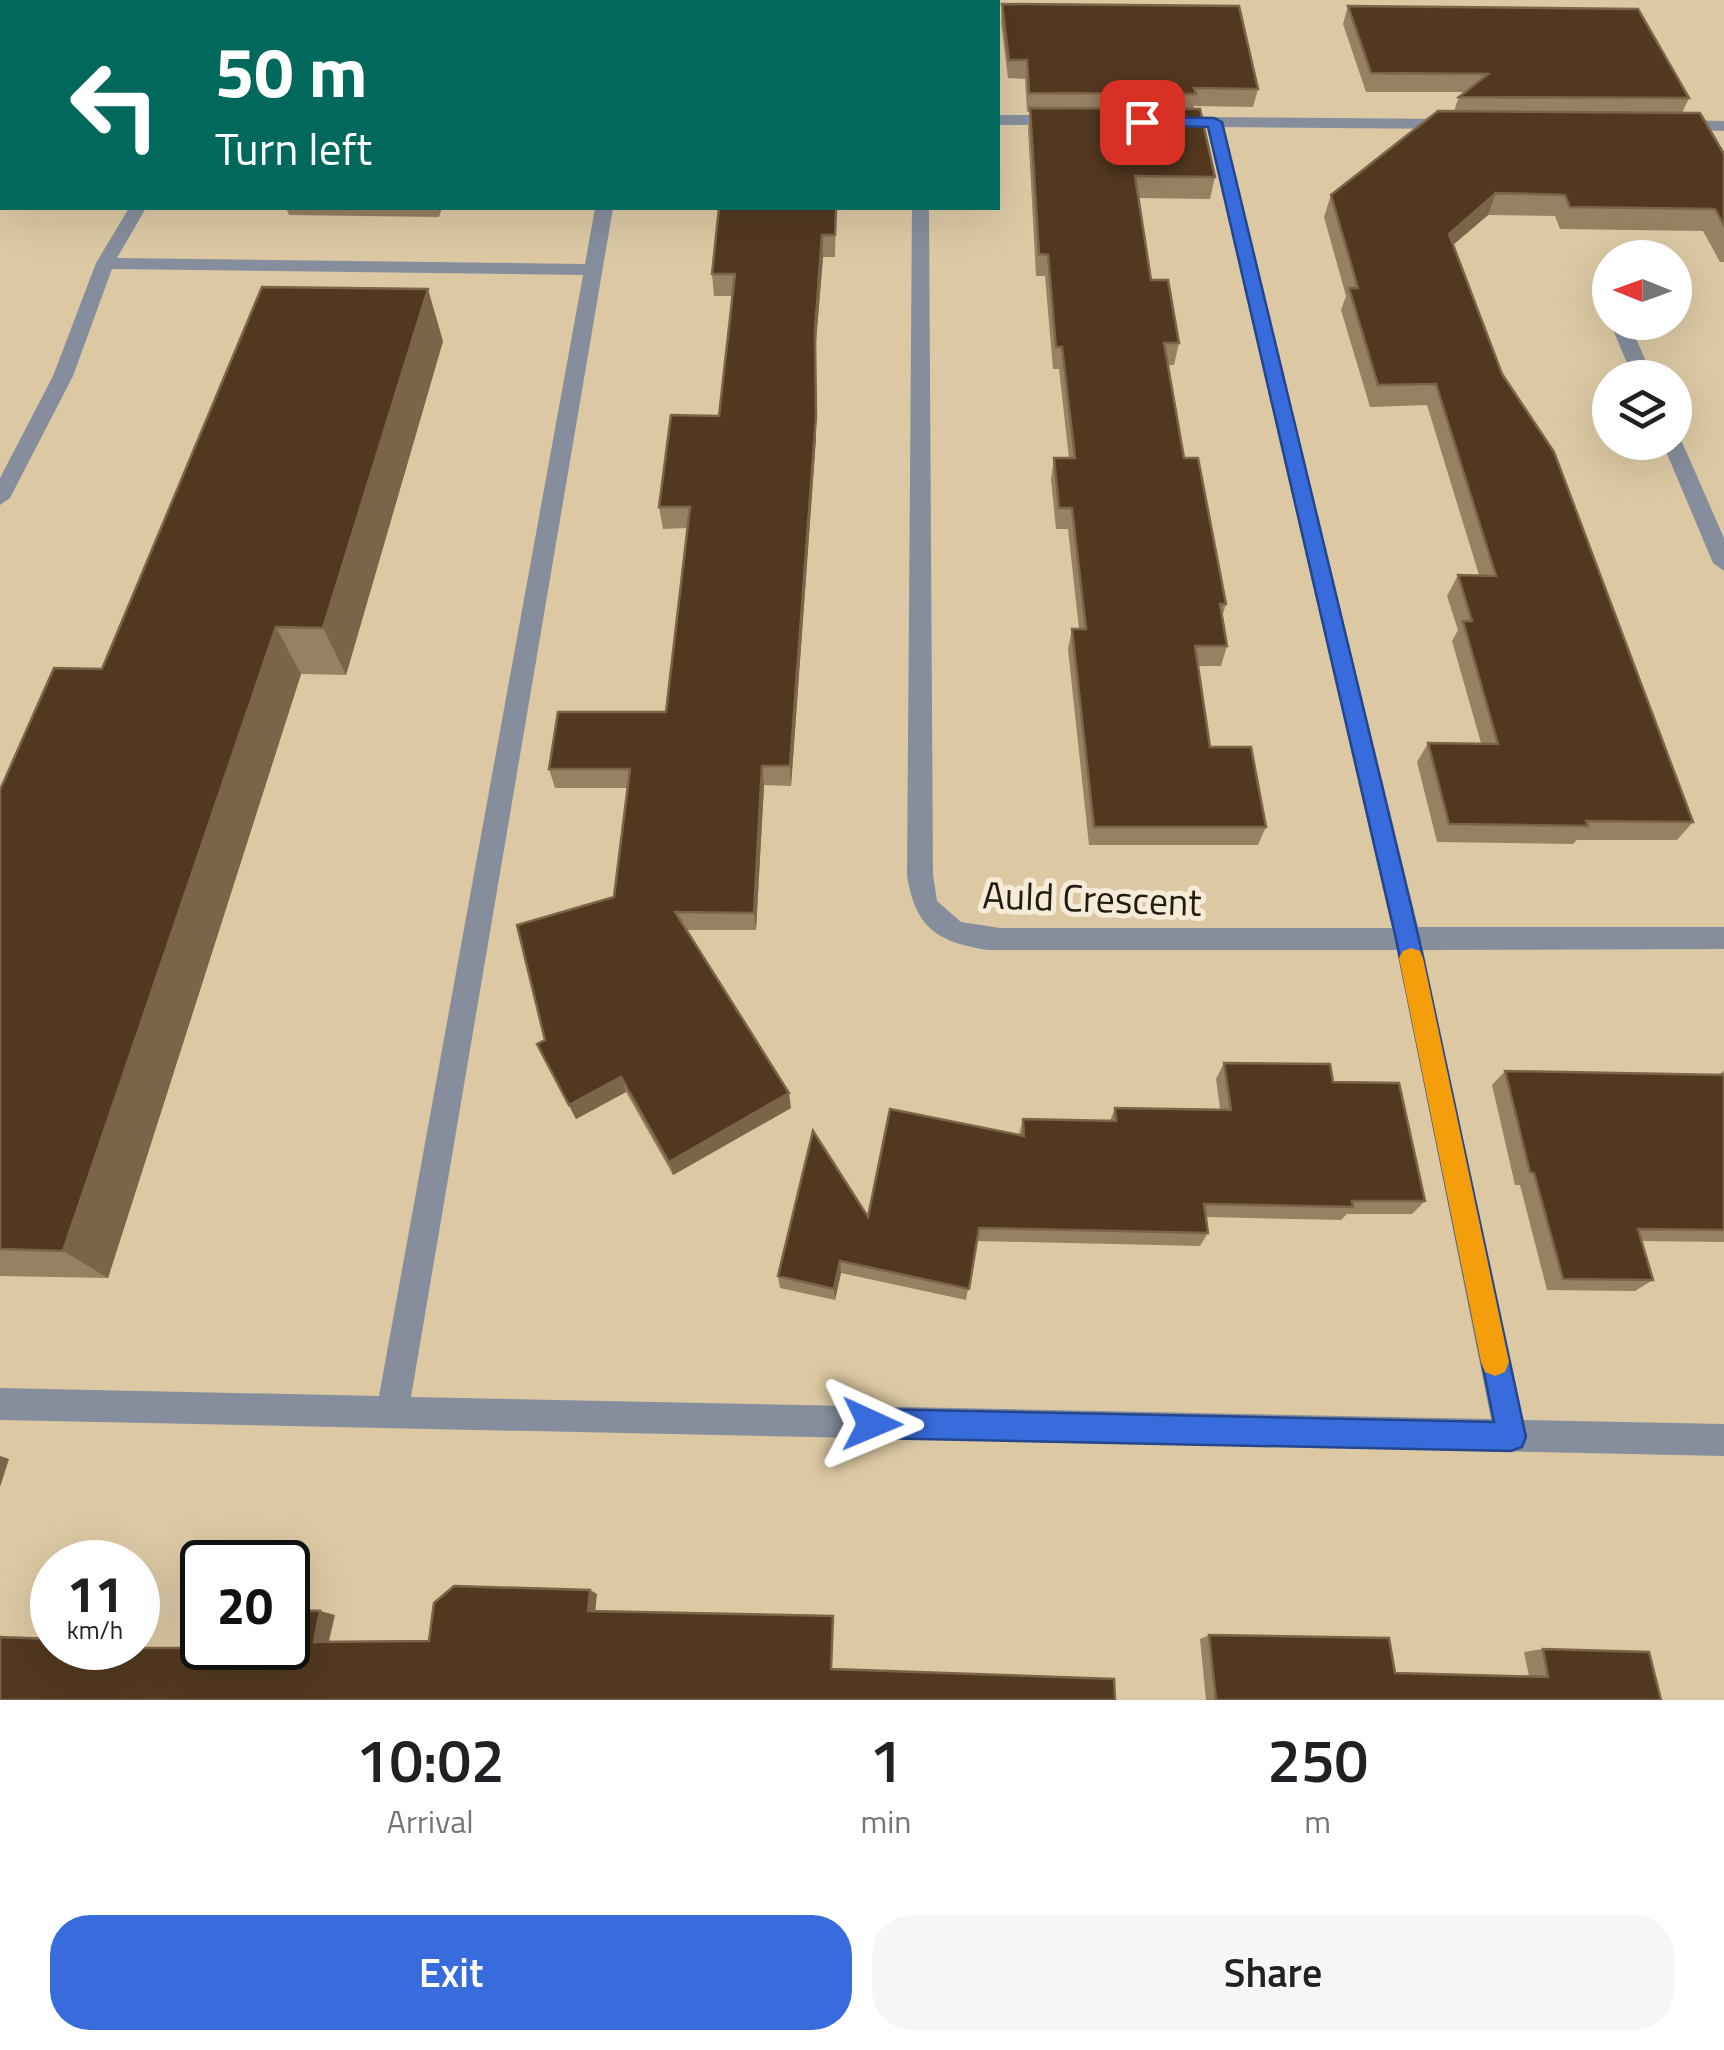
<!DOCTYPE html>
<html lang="en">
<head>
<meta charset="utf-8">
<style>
	:root { --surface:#fff; --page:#f6f6f6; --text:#202124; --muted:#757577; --accent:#386bdb }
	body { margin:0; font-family:"Titillium Web",sans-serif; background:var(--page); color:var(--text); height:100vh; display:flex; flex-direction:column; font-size:38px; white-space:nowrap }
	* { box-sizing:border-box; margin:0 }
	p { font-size:32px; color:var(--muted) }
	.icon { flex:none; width:55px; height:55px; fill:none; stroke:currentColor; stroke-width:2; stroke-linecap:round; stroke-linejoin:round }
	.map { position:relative; height:1700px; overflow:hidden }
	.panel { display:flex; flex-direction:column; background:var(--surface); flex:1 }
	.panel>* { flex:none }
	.top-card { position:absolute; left:0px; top:0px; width:1000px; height:210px; box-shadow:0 10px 40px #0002; background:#00695c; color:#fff; overflow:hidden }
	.needle { width:65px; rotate:271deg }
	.controls { position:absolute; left:1592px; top:240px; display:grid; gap:20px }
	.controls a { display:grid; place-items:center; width:100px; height:100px; border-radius:50%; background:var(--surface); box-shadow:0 10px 40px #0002; font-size:50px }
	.speed { position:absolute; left:30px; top:1540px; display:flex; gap:20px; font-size:50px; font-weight:700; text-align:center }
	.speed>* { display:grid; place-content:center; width:130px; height:130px; border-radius:50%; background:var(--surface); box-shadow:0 10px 40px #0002; line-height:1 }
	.speed small { font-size:25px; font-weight:400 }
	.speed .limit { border:5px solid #111; border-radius:15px; background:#fff; color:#111 }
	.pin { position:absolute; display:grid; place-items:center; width:85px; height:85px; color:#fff; margin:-42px; border-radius:20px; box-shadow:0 5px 15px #0006 }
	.me { position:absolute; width:110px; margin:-55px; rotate:91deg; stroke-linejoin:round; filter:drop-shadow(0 0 8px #0008) }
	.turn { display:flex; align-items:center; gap:35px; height:210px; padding:0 50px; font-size:45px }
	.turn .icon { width:130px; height:130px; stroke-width:2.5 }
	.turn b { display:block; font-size:70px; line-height:85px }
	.eta { display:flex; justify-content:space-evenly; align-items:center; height:170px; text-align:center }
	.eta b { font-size:60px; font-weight:600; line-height:70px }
	.button { display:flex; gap:20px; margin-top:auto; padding:20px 50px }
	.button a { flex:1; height:115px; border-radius:40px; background:var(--accent); color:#fff; font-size:40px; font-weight:600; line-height:115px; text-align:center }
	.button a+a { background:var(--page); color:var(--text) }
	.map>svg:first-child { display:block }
</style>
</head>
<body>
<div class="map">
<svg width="1724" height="1700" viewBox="0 0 1724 1700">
	<rect width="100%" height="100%" fill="#dcc9a4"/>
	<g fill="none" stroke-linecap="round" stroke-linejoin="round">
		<g fill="#868e9d" fill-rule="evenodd">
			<path d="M913 0H929V2H914Z"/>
			<path d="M998 115H1059L1067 120 1059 125H998Z"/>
			<path d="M1199 117 1454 119 1462 124 1454 129 1223 127 1418 927H1724V949L1423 950 1523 1420 1724 1424V1456L0 1420V1388L379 1396 583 275 112 269 73 376 10 498 0 505V478L53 376 96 263 129 208H146L117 258 585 264 595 208H613L411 1397 1491 1419 1397 950H988C936 942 915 927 907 875L912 208H929L933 875 937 901 961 922 1000 928H1392L1207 127 1191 122Z"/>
			<path d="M1674 120 1724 121V131L1668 129 1666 125Z"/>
			<path d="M1610 322H1629L1653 378H1633Z"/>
			<path d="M1675 436 1682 442 1724 538V571L1713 563 1662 442H1675Z"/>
		</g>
	</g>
	<g fill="#988062">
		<path d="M1002 4 1258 89 1253 107 1194 106 1193 109 1215 177 1210 199 1138 198 1151 280 1179 343 1174 365H1168L1184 458 1226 604 1222 617 1227 646 1221 666H1198L1210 747 1266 827 1258 845H1089L1068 649 1072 629H1079L1068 529H1056L1051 479 1054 458H1069L1059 369H1053L1045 276H1036L1028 129 1030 112H1027L1025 79 1008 78 1001 22Z"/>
		<path d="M1348 6 1689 98 1682 113 1724 154V262H1720L1703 231 1560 229 1555 216 1488 215 1453 245 1502 374 1693 822 1677 840H1577L1573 844 1437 842 1417 762 1428 743H1481L1452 641 1458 630 1447 596 1458 575H1479L1427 405 1370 407 1341 310 1346 296 1324 217 1331 195 1454 111 1459 97 1464 92H1366L1343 24Z"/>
		<path d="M286 208H442L439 217 289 215Z"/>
		<path d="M836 208 835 257H823L815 353 816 438 791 786 764 785 756 930H686L791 1108 673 1175 626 1092 576 1119 537 1044 545 1040 614 897 628 788H555L549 769 666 712 688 528 663 529 659 507 719 416 732 296H714L712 274Z"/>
		<path d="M443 341 346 675 301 674 108 1278 0 1276V790L102 669Z"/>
		<path d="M1224 1063 1333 1082 1425 1201 1412 1214H1347L1341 1220 1206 1217 1208 1233 1200 1246 977 1241 966 1300 841 1273 835 1300 780 1288 778 1276 1019 1135 1023 1119 1110 1121 1115 1108 1220 1109 1216 1079Z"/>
		<path d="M1505 1071 1718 1075 1724 1071V1242L1642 1241 1653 1280 1635 1291 1547 1290 1520 1185H1515L1492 1085Z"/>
		<path d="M1209 1635 1395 1673 1529 1676 1524 1652 1543 1649 1661 1700H1206L1200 1639Z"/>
	</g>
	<g fill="#7c6448">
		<path d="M53 0H108L106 2H52Z"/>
		<path d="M482 0H506V2H481Z"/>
		<path d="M2 78V172L0 176V82Z"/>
		<path d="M1496 193 1488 215 1441 255 1449 234Z"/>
		<path d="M822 235 823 257 815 353 816 438 791 786 790 766 815 331Z"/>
		<path d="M428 289 443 341 346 675 323 628Z"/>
		<path d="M276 627 301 674 108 1278 63 1251Z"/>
		<path d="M762 766 764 785 756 930 754 913Z"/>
		<path d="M621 1077 626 1092 576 1119 569 1105Z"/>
		<path d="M789 1093 791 1108 673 1175 669 1162Z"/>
		<path d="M840 1261 841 1273 835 1300 834 1289Z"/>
		<path d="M0 1456 9 1459 0 1487Z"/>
		<path d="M590 1590 597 1594 595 1615 588 1611Z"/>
		<path d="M320 1611 335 1615 328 1645 314 1642Z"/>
	</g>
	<g fill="#533820" stroke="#7c6448" stroke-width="2.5">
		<path d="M0 0H53L52 2H2V78L0 82Z"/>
		<path d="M344 0H482L481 2H343Z"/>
		<rect x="791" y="0" width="49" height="2"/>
		<path d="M1002 4 1239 6 1258 89 1194 88 1196 94 1029 93 1027 60H1009Z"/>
		<path d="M1348 6 1638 9 1689 98 1459 97 1488 74 1371 73Z"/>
		<path d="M1030 108 1200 109 1215 177 1135 176 1151 280H1168L1179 343H1164L1184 458H1198L1226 604H1220L1227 646H1195L1210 747H1251L1266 827H1094L1072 629H1086L1072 508H1059L1054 458H1075L1062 347H1056L1048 255 1039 254Z"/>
		<path d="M1438 111 1700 113 1724 154V225L1715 209 1570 207 1565 195 1496 193 1449 234 1502 374 1554 452 1693 822 1586 821 1588 826 1449 824 1428 743 1498 744 1463 621H1472L1458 575 1496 576 1436 384 1378 385 1349 288H1358L1331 195Z"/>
		<path d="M719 208H836L835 235H822L815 331 816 417 790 766H762L754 913 675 912 789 1093 669 1162 621 1077 569 1105 537 1044 545 1040 517 925 614 897 630 769H549L558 712H666L690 507H659L671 415 719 416 735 274H712Z"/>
		<path d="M262 287 428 289 323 628 276 627 63 1251 0 1249V790L54 668 102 669Z"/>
		<path d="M1224 1063 1330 1064 1333 1082 1399 1083 1425 1201H1352L1353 1207 1204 1204 1208 1233 979 1228 969 1289 840 1261 834 1289 778 1276 813 1131 868 1217 890 1109 1024 1136 1023 1119 1116 1121 1115 1108 1231 1110Z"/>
		<path d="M1505 1071 1724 1075V1230L1638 1229 1653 1280 1563 1279 1534 1173 1530 1172Z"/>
		<path d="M454 1586 590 1590 588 1611 833 1616 831 1669 1114 1679 1115 1700H0V1637L52 1639V1648H201L202 1640V1648H288V1610L320 1611 314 1642 429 1641 434 1603Z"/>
		<path d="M1209 1635 1389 1638 1395 1673 1548 1677 1543 1649 1649 1652 1661 1700H1216Z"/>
	</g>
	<path fill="#386bdb" stroke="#24468e" stroke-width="2.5" d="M1142 117 1214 118 1222 122 1419 939 1526 1437 1522 1447 1511 1451 872 1438 861 1434 857 1424 861 1413 872 1409 1494 1422 1396 939 1208 127 1136 125 1134 122Z"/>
	<path fill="#f59e0b" d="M1411 948 1420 951 1423 958 1509 1362 1505 1372 1495 1376 1485 1372 1481 1362 1399 958 1403 951Z"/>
	<g text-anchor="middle" stroke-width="10" stroke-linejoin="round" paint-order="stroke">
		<g font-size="38" fill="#231c0e" stroke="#f5ebd8">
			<text transform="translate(1092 899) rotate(2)" y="13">Auld Crescent</text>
		</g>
	</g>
</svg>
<div class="controls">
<a><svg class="needle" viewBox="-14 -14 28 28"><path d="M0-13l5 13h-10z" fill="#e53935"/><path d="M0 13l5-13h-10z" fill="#757577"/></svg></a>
<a><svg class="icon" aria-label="layers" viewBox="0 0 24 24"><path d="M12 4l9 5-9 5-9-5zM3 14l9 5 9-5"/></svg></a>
</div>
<div class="speed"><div>11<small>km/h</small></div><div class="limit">20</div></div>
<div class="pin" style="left:1142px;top:122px;background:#d93025"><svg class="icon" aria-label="arrive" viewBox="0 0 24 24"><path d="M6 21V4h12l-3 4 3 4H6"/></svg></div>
<svg class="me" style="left:872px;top:1424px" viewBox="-20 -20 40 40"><path d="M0-17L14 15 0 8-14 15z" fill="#386bdb" stroke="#fff" stroke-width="4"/></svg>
<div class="top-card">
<div class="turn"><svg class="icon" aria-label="left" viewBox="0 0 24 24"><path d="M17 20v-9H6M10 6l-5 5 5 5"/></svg><div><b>50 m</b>Turn left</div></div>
</div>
</div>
<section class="panel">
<div class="eta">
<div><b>10:02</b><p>Arrival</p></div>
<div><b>1</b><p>min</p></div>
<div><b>250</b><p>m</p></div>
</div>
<div class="button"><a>Exit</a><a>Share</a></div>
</section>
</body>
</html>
